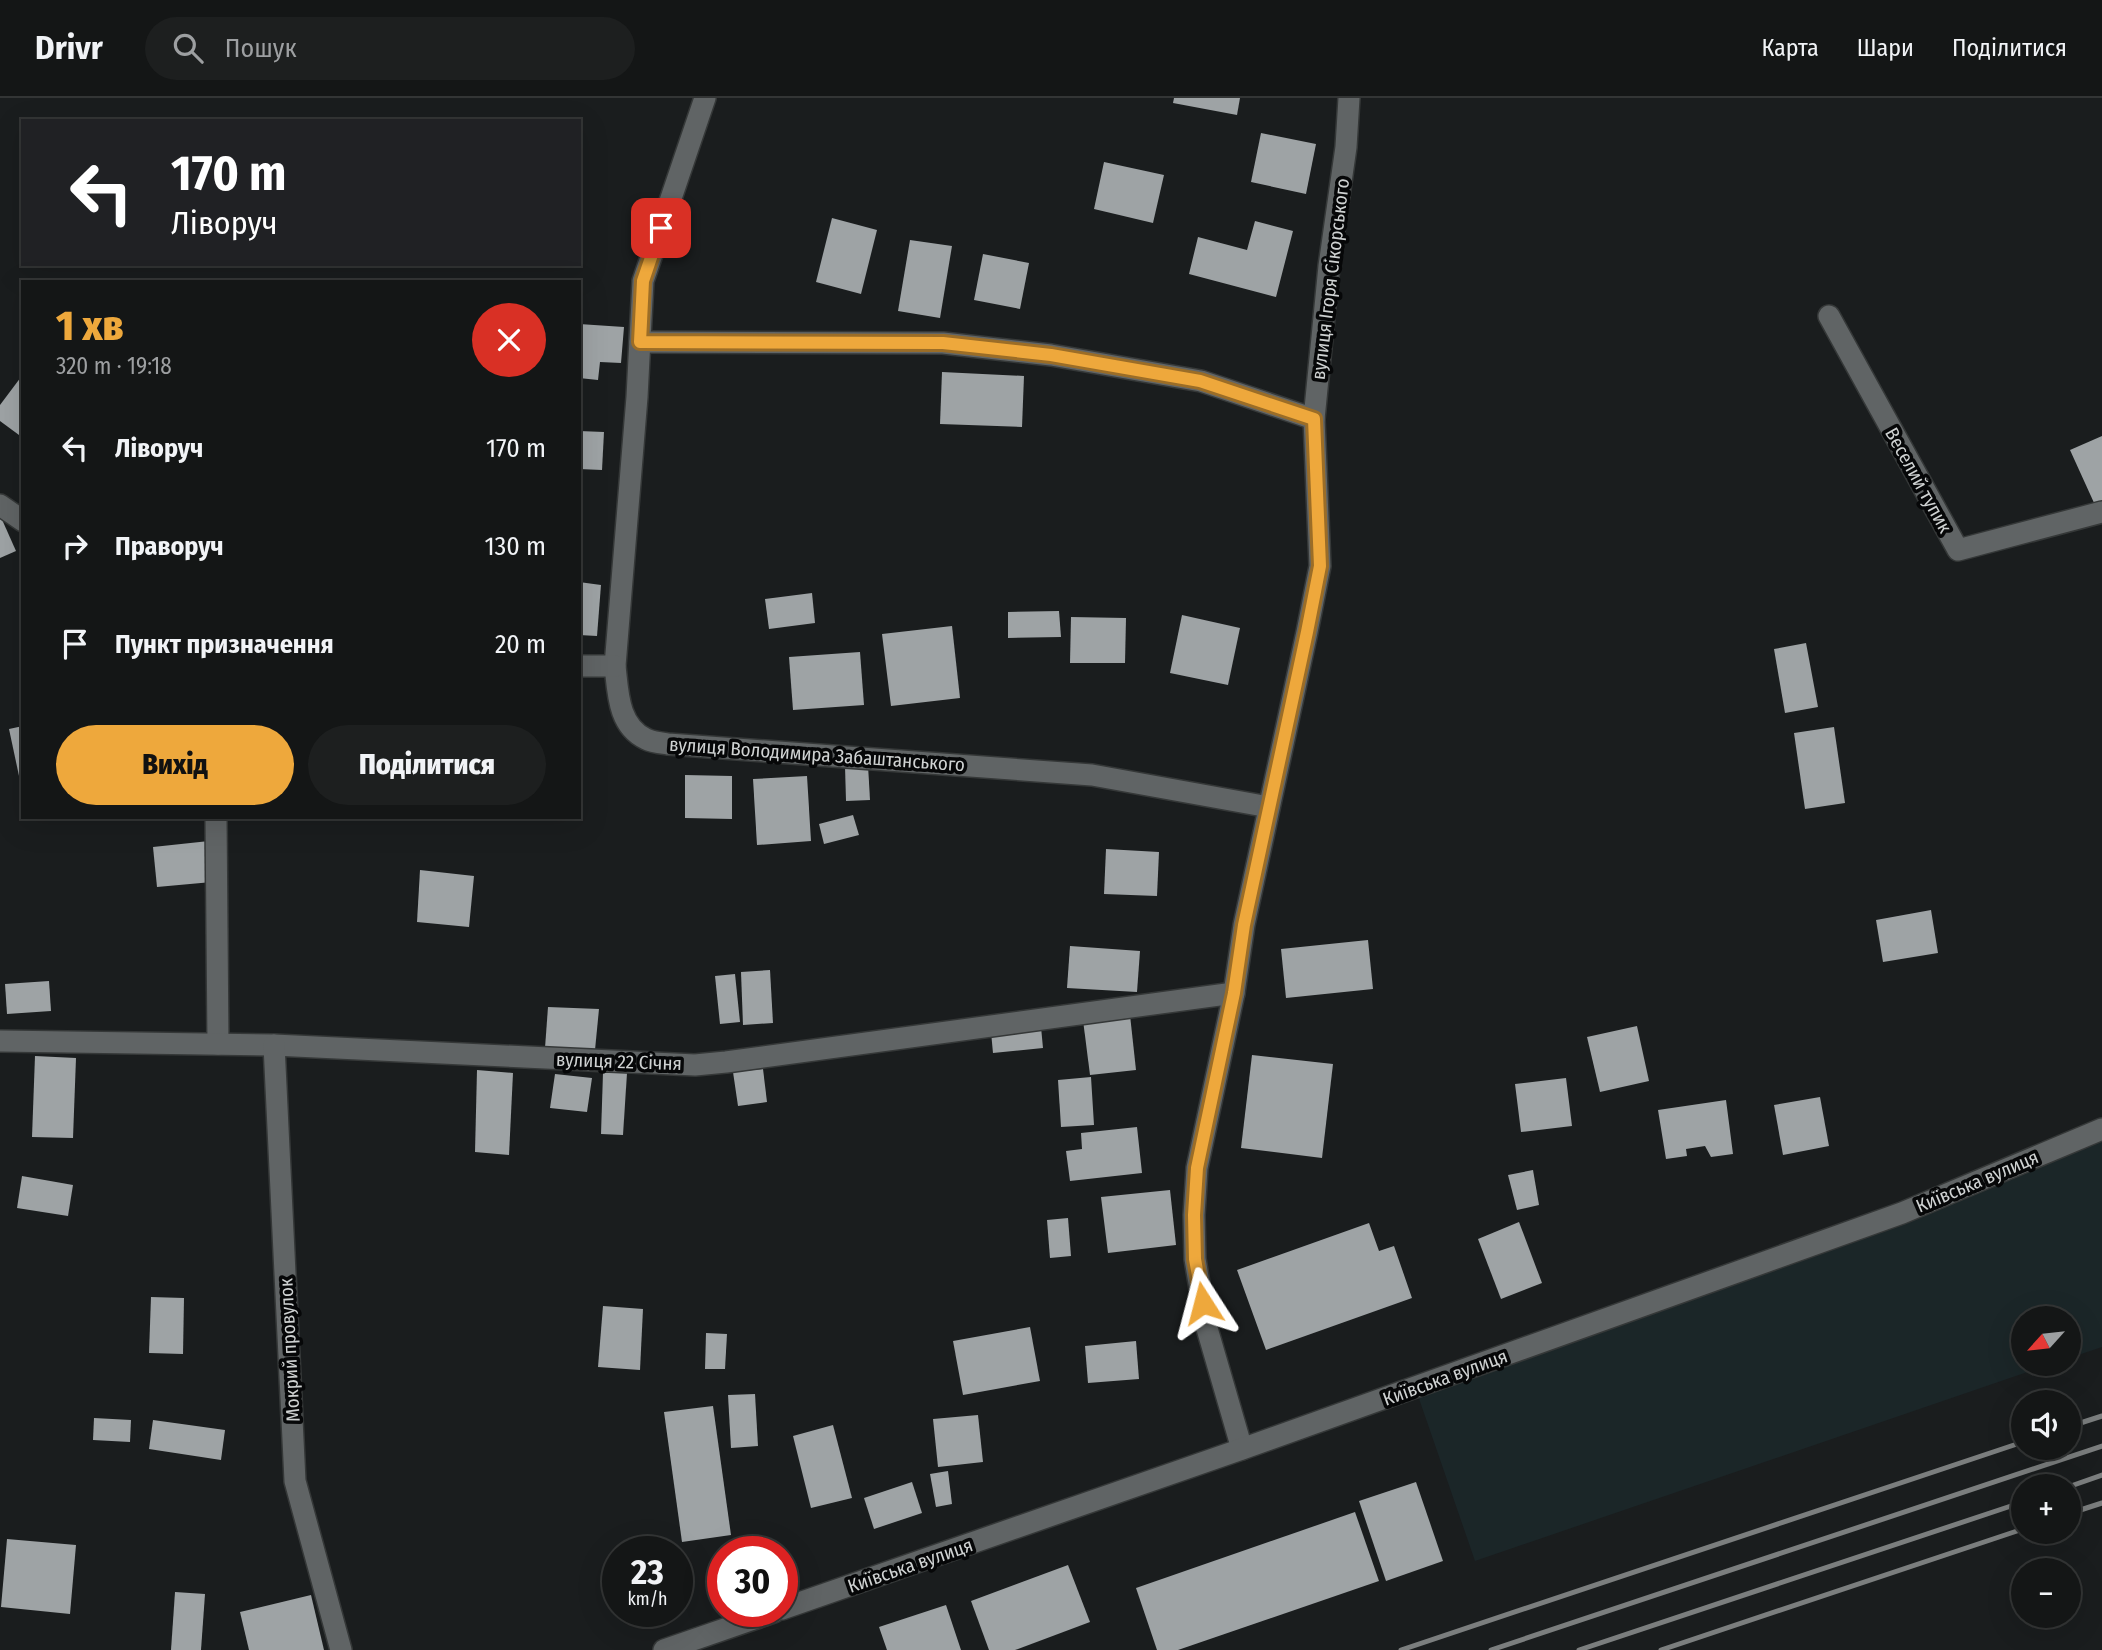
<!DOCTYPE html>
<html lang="uk">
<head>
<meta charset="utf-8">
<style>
	:root { --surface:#141616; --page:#1d1f1f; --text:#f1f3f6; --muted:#9d9fa1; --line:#333535; --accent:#eea83c }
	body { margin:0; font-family:"Fira Sans Condensed",sans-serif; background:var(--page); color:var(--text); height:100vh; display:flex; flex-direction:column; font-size:26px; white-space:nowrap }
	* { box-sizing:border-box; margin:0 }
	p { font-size:23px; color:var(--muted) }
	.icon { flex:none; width:38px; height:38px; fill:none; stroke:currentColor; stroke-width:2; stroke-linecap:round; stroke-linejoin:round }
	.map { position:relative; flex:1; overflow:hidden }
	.panel { position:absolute; left:21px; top:182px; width:560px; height:539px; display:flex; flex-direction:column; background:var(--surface); border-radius:0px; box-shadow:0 7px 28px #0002,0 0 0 2px var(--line) }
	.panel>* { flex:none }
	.hud { position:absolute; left:21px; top:21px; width:560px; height:147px; border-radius:0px; box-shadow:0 7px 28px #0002,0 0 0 2px var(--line); background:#202124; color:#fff; overflow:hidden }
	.needle { width:46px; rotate:243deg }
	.tools { position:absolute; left:2011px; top:1208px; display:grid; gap:14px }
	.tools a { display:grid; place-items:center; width:70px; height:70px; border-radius:50%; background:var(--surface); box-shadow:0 7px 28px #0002,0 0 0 2px var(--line); font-size:35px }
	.speed { position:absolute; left:602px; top:1438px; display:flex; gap:14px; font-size:35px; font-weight:700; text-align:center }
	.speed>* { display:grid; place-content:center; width:91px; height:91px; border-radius:50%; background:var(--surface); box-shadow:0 7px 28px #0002,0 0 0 2px var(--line); line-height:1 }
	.speed small { font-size:18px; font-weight:400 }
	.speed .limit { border:10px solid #d22; background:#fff; color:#111 }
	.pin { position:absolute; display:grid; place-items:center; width:60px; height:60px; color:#fff; margin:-30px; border-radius:14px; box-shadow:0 4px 10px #0006 }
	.me { position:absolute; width:77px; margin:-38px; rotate:351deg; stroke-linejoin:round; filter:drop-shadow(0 0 5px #0008) }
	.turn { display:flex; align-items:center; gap:24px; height:147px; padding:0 35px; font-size:32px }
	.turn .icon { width:91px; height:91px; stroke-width:2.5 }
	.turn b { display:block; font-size:49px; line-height:60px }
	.round { display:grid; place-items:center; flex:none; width:74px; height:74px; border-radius:37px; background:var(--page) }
	.summary { display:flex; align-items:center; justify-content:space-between; height:119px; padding:0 35px }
	h1 { font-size:42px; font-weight:800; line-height:52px; color:var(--accent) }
	.cta { display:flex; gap:14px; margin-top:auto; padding:14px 35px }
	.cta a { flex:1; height:80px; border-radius:42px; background:var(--accent); color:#111; font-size:28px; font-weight:800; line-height:80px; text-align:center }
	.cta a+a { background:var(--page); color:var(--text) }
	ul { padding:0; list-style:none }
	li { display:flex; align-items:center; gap:21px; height:98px; padding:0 35px }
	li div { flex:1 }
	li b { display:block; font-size:26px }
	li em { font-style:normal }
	header { display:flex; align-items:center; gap:42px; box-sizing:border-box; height:98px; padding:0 35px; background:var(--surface); border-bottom:2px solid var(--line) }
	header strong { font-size:33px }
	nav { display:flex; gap:38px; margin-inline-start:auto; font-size:24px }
	.search { width:490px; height:63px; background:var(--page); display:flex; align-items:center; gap:18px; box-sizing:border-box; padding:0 24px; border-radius:38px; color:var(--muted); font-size:26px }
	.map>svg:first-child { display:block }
</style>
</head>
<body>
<header>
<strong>Drivr</strong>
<div class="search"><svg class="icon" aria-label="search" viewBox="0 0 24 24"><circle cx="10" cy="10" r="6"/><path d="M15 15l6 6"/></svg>Пошук</div>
<nav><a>Карта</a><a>Шари</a><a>Поділитися</a></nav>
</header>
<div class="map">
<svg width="2102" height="1552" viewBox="0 0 2102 1552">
	<rect width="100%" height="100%" fill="#1a1d1e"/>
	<path fill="#1b2628" d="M2102 1031V1249L2069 1260 2068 1220H2023V1265H2054L1475 1463 1415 1289Z"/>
	<g fill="#9ea3a5">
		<path d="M1174 0H1240L1237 17 1173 5Z"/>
		<path d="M1261 35 1316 46 1306 96 1251 84Z"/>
		<path d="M1104 64 1164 77 1153 125 1094 111Z"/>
		<path d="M832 120 877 132 861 196 816 184Z"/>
		<path d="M1255 123 1293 133 1276 199 1189 176 1198 139 1247 152Z"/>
		<path d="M910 142 952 148 940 220 898 213Z"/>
		<path d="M983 156 1029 165 1020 211 974 202Z"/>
		<path d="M579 226 624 229 621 265 600 264 598 282 579 280Z"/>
		<path d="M942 274 1024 278 1022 329 940 326Z"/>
		<path d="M21 279 23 281V332L19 337 0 323V307Z"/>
		<path d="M579 333 604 334 602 372 579 371Z"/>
		<path d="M2102 338V404L2095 407 2070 352Z"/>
		<path d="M0 417 16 453 0 460Z"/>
		<path d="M579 484 601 487 597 538 579 537Z"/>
		<path d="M812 495 815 525 769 531 765 501Z"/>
		<path d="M1059 513 1061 539 1008 540V514Z"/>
		<path d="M1182 517 1240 530 1228 587 1170 575Z"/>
		<path d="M1071 519 1126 520 1125 565H1070Z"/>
		<path d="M952 528 960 600 891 608 882 536Z"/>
		<path d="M1806 545 1818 609 1785 615 1774 551Z"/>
		<path d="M860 554 864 607 793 612 789 559Z"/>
		<path d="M23 628V692H22L9 631Z"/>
		<path d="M1834 629 1845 705 1805 711 1794 635Z"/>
		<path d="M868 667 870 702 846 703 845 668Z"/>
		<path d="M685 677 732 678V721L685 720Z"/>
		<path d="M807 678 811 743 757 747 753 681Z"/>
		<path d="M853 717 859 737 824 746 819 726Z"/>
		<path d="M209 743 212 784 157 789 153 749Z"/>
		<path d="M1106 751 1159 754 1157 798 1104 796Z"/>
		<path d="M420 772 474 778 469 829 417 824Z"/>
		<path d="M1931 812 1938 855 1883 864 1876 822Z"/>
		<path d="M1368 842 1373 891 1286 900 1281 851Z"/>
		<path d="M1070 848 1140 853 1137 894 1067 890Z"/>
		<path d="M770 872 773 925 743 927 741 874Z"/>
		<path d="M735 876 740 924 720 926 715 878Z"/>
		<path d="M49 883 51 913 7 916 5 886Z"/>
		<path d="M548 909 599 911 595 952 545 950Z"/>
		<path d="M1130 917 1136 972 1090 977 1083 922Z"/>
		<path d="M1637 928 1649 983 1600 994 1587 939Z"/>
		<path d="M1041 929 1043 950 993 955 991 934Z"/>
		<path d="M1252 957 1333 966 1322 1060 1241 1050Z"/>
		<path d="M35 958 76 960 73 1040 32 1039Z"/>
		<path d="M763 971 767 1004 738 1008 733 974Z"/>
		<path d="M477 972 513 975 509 1057 475 1054Z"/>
		<path d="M603 975H627L623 1037 601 1036Z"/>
		<path d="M555 976 592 980 587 1014 550 1010Z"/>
		<path d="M1091 979 1094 1027 1061 1029 1058 982Z"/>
		<path d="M1566 980 1572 1028 1521 1034 1515 986Z"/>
		<path d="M1820 999 1829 1048 1783 1057 1774 1007Z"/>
		<path d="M1726 1002 1733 1056 1711 1059 1705 1048 1686 1051 1687 1058 1666 1061 1658 1012Z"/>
		<path d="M1137 1029 1142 1075 1070 1083 1066 1053 1082 1051 1081 1035Z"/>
		<path d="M1533 1072 1539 1107 1517 1112 1508 1077Z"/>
		<path d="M22 1078 73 1087 68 1118 17 1110Z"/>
		<path d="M1170 1092 1176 1147 1108 1155 1101 1099Z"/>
		<path d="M1068 1120 1071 1158 1050 1160 1047 1122Z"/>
		<path d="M1519 1124 1542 1185 1501 1201 1478 1141Z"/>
		<path d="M1369 1125 1379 1153 1394 1148 1412 1200 1266 1252 1237 1172Z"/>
		<path d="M151 1199 184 1200 183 1256 149 1255Z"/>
		<path d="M603 1208 643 1211 640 1272 598 1269Z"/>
		<path d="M1030 1229 1040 1283 963 1297 953 1243Z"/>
		<path d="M706 1235 727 1236 725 1271H705Z"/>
		<path d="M1136 1243 1139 1281 1088 1285 1085 1248Z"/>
		<path d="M755 1296 758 1348 731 1350 728 1297Z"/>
		<path d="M713 1308 731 1437 682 1444 664 1314Z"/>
		<path d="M978 1317 983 1364 938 1369 933 1321Z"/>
		<path d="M94 1320 131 1322 130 1344 93 1342Z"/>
		<path d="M153 1322 225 1332 221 1362 149 1351Z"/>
		<path d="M833 1327 852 1400 811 1410 793 1338Z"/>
		<path d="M948 1373 952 1406 936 1409 930 1376Z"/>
		<path d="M912 1384 922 1415 874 1431 864 1400Z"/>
		<path d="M1416 1384 1443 1463 1386 1483 1359 1403Z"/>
		<path d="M1355 1414 1379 1483 1178 1552H1157L1136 1490Z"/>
		<path d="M7 1441 76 1447 70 1516 1 1509Z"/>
		<path d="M1068 1467 1090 1524 1015 1552H989L971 1503Z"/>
		<path d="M175 1494 205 1496 201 1552H171Z"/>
		<path d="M311 1497 324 1552H249L240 1514Z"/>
		<path d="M946 1507 961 1552H887L879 1529Z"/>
	</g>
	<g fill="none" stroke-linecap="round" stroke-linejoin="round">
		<g stroke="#353838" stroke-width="24">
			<g id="minor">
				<path d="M705 0 643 183 637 299 615 568C618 594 618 628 646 641 652 644 661 645 668 646L1092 677 1269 709"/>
				<path d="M1829 218 1958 452 2102 414"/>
				<path d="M640 244 943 245 1051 257 1201 283 1314 321"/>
				<path d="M0 407 23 423"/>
				<path d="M579 568H615"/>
				<path d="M216 719 218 946"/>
				<path d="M0 943 274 947 695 967 726 964 1234 895"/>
				<path d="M274 947 295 1383 341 1552"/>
				<path d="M1242 1351 1206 1227 1195 1161 1194 1117 1197 1070 1234 895 1244 827 1307 534 1320 468 1314 321 1329 168 1346 49 1349 0"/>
				<path d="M782 1511 1242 1351 1902 1115 2102 1031"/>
				<path d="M664 1552 774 1514"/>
			</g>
		</g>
		<use href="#minor" stroke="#606465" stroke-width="21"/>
		<g stroke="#7b7e7e" stroke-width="5">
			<path d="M2068 1329 2102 1318"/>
			<path d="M2068 1389 2102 1377"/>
			<path d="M2068 1416 2102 1405"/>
			<path d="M1401 1552 2023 1344"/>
			<path d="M1491 1552 2102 1348"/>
			<path d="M1579 1552 2023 1404"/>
			<path d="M1661 1552 2023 1431"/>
		</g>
	</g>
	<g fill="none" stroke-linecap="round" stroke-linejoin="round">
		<g stroke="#9b6d27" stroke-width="18">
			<path id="route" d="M661 130 643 183 640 244 943 245 1051 257 1200 283 1314 321 1320 468 1307 534 1244 827 1234 895 1197 1070 1194 1117 1195 1161 1203 1205"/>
		</g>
		<use href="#route" stroke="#eea83c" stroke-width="12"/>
	</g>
	<g text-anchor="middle" stroke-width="7" stroke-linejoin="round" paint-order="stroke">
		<g font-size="19" fill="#cfd2d2" stroke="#060708">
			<text transform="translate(1330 181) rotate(-83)" y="7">вулиця Ігоря Сікорського</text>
			<text transform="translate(1919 382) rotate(61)" y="7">Веселий тупик</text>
			<text transform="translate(817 656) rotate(4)" y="7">вулиця Володимира Забаштанського</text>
			<text transform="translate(619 963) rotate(2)" y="7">вулиця 22 Січня</text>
			<text transform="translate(1977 1083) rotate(-23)" y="7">Київська вулиця</text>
			<text transform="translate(289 1252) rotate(-93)" y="7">Мокрий провулок</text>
			<text transform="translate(1445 1279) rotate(-20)" y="7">Київська вулиця</text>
			<text transform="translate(910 1467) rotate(-19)" y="7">Київська вулиця</text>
		</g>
	</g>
</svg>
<div class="tools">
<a><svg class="needle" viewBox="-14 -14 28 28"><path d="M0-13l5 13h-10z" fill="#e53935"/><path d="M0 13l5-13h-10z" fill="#9d9fa1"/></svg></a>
<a><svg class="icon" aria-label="sound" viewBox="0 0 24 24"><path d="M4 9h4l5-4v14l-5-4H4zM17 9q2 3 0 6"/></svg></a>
<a>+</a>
<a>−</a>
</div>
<div class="speed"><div>23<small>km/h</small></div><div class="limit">30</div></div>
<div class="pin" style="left:661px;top:130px;background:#d93025"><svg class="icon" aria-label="arrive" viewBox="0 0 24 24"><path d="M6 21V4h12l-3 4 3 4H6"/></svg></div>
<svg class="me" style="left:1203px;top:1205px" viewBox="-20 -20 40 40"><path d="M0-17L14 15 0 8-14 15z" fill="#eea83c" stroke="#fff" stroke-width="4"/></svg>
<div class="hud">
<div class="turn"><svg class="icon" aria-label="left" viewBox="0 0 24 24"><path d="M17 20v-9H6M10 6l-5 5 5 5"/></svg><div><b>170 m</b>Ліворуч</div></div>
</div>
<section class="panel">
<div class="summary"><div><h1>1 хв</h1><p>320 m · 19:18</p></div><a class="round" style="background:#d93025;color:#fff"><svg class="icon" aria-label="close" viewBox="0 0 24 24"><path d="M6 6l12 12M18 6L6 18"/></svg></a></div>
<ul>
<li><svg class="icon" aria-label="left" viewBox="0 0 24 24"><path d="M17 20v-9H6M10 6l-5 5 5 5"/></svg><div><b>Ліворуч</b></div><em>170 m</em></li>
<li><svg class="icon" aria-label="right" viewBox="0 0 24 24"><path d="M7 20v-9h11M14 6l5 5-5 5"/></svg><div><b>Праворуч</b></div><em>130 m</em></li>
<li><svg class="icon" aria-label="arrive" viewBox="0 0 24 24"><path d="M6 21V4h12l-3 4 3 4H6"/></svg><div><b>Пункт призначення</b></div><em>20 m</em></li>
</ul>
<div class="cta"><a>Вихід</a><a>Поділитися</a></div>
</section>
</div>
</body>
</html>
